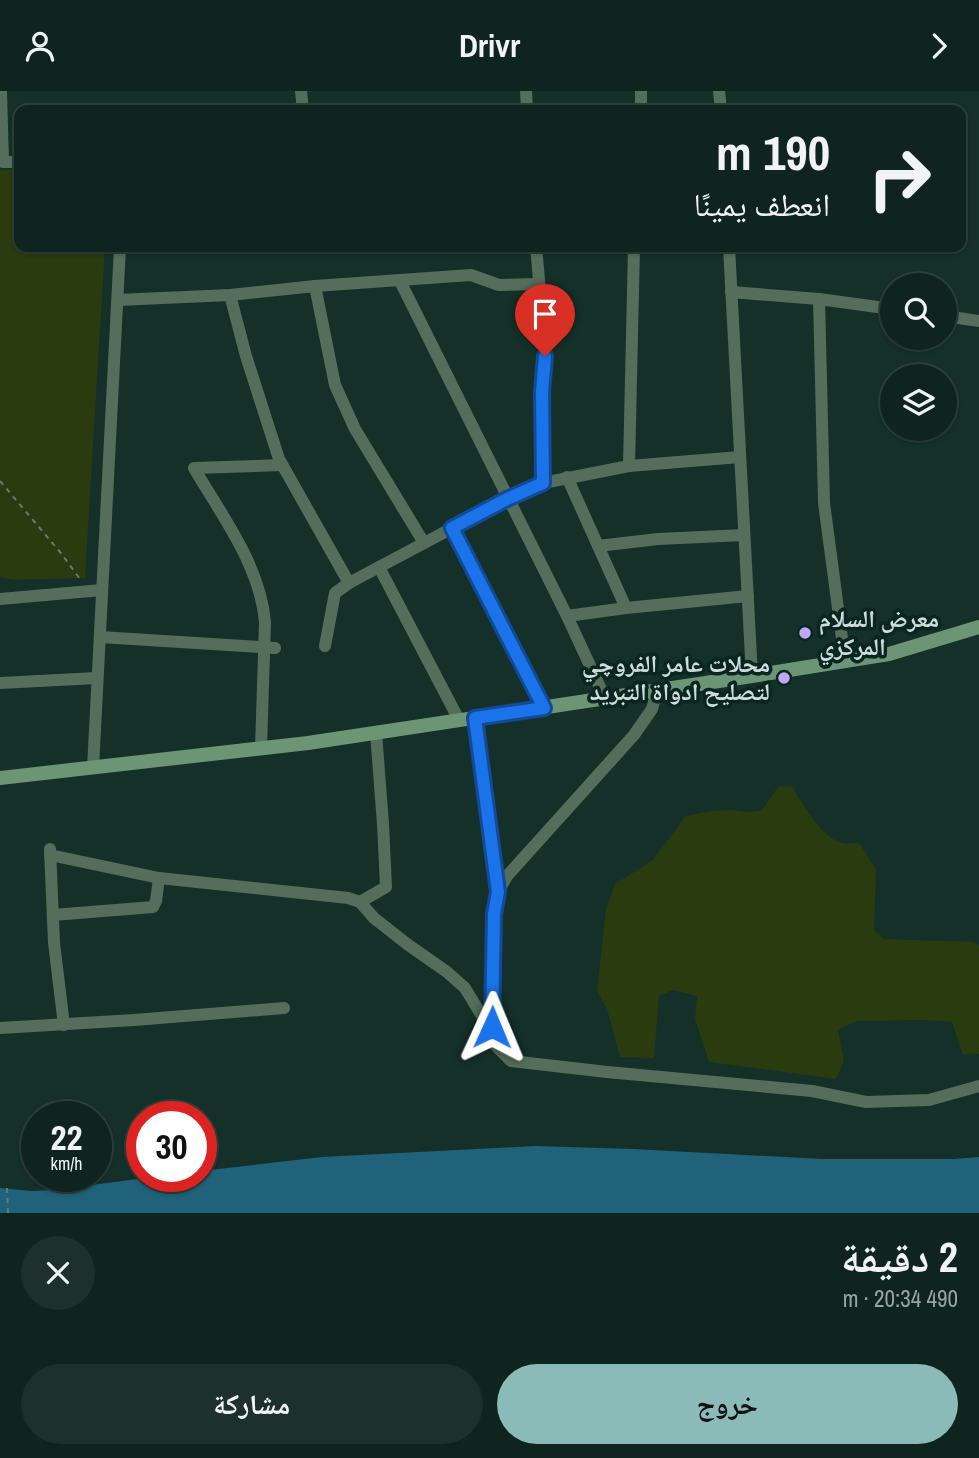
<!DOCTYPE html>
<html lang="ar">
<head>
<meta charset="utf-8">
<style>
	:root { --surface:#0f241f; --page:#1d302c; --text:#f1f3f6; --muted:#9ba4a4; --line:#2f413d; --accent:#8bbbb9 }
	body { margin:0; font-family:"Archivo Narrow","Noto Naskh Arabic",sans-serif; background:var(--page); color:var(--text); direction:rtl; height:100vh; display:flex; flex-direction:column; font-size:26px; white-space:nowrap }
	* { box-sizing:border-box; margin:0 }
	p { font-size:23px; color:var(--muted) }
	.icon { flex:none; width:38px; height:38px; fill:none; stroke:currentColor; stroke-width:2; stroke-linecap:round; stroke-linejoin:round }
	.map { position:relative; height:1122px; overflow:hidden; direction:ltr }
	.side { display:flex; flex-direction:column; background:var(--surface); flex:1 }
	.side>* { flex:none }
	.guide { position:absolute; left:14px; top:14px; width:952px; height:147px; border-radius:14px; box-shadow:0 2px 5px #0004,0 0 0 2px var(--line); direction:rtl; background:#0f241f; color:var(--text); overflow:hidden }
	.buttons { position:absolute; left:880px; top:182px; display:grid; gap:14px }
	.buttons a { display:grid; place-items:center; width:77px; height:77px; border-radius:50%; background:var(--surface); box-shadow:0 2px 5px #0004,0 0 0 2px var(--line); font-size:35px }
	.speed { position:absolute; left:21px; top:1010px; display:flex; gap:14px; font-size:35px; font-weight:700; text-align:center }
	.speed>* { display:grid; place-content:center; width:91px; height:91px; border-radius:50%; background:var(--surface); box-shadow:0 2px 5px #0004,0 0 0 2px var(--line); line-height:1 }
	.speed small { font-size:18px; font-weight:400 }
	.speed .limit { border:10px solid #d22; background:#fff; color:#111 }
	.pin { position:absolute; display:grid; place-items:center; width:60px; height:60px; color:#fff; margin:-72px -30px; border-radius:50% 50% 50% 0; rotate:-45deg; box-shadow:0 0 7px #0007 }
	.pin .icon { rotate:45deg }
	.me { position:absolute; width:77px; margin:-38px; rotate:1deg; stroke-linejoin:round; filter:drop-shadow(0 0 5px #0008) }
	.turn { display:flex; align-items:center; gap:24px; height:147px; padding:0 21px; font-size:32px }
	.turn .icon { width:91px; height:91px; stroke-width:2.5 }
	.turn b { display:block; font-size:49px; line-height:60px }
	.round { display:grid; place-items:center; flex:none; width:74px; height:74px; border-radius:37px; background:var(--page) }
	.summary { display:flex; align-items:center; justify-content:space-between; height:119px; padding:0 21px }
	h1 { font-size:42px; font-weight:800; line-height:52px }
	.primary-button { display:flex; gap:14px; margin-top:auto; padding:14px 21px }
	.primary-button a { flex:1; height:80px; border-radius:42px; background:var(--accent); color:#111; font-size:28px; font-weight:800; line-height:80px; text-align:center }
	.primary-button a+a { background:var(--page); color:var(--text) }
	header { display:flex; justify-content:space-between; align-items:center; height:91px; padding:0 21px; background:var(--surface); font-size:32px; font-weight:800 }
	.map>svg:first-child { display:block }
</style>
</head>
<body>
<header><svg class="icon" aria-label="forward" viewBox="0 0 24 24"><path d="M9 5l7 7-7 7"/></svg>Drivr<svg class="icon" aria-label="person" viewBox="0 0 24 24"><circle cx="12" cy="8" r="4"/><path d="M4 21q1-7 8-7t8 7"/></svg></header>
<div class="map">
<svg width="979" height="1122" viewBox="0 0 979 1122">
	<rect width="100%" height="100%" fill="#143029"/>
	<g fill="#2a3b0f">
		<path d="M19 78V156H105L85 487 13 489 0 486V79Z"/>
		<path d="M791 694C802 711 821 747 842 752 847 753 854 752 859 752L876 778 874 839 884 848 974 851 979 855V963L963 964 952 931 925 929 857 930 838 939 844 970 836 988 709 971 695 928 697 905 673 899 659 905 654 967 620 966 607 918 597 900 606 818 615 793 653 769 686 725C700 722 713 719 727 719 742 719 747 723 762 719L778 696Z"/>
	</g>
	<path fill="#206279" d="M535 1055 633 1058 822 1068H954L979 1066V1122H0V1097L31 1100 53 1099 161 1085H201V1080L322 1066Z"/>
	<g fill="none" stroke-linecap="round" stroke-linejoin="round">
		<g stroke="#647b75" stroke-width="2" stroke-dasharray="5 5" stroke-linecap="butt">
			<path d="M0 390 60 461 80 488"/>
			<path d="M7 1097 8 1122"/>
		</g>
		<g stroke="#556e5b" stroke-width="12">
			<path d="M1 0 3 71H19"/>
			<path d="M301 0 303 19"/>
			<path d="M526 0 527 19"/>
			<path d="M719 0 721 19"/>
			<path d="M641 19V0"/>
			<path d="M536 156 546 265 543 301V392"/>
			<path d="M729 156 752 585"/>
			<path d="M400 190 567 525 605 607"/>
			<path d="M315 195 335 294 355 338 424 452"/>
			<path d="M731 201 819 208 892 218"/>
			<path d="M230 204 246 265 279 368 349 492"/>
			<path d="M819 208 824 412 845 570"/>
			<path d="M118 209 230 204 315 195 471 184 499 194 539 193"/>
			<path d="M945 225 979 230"/>
			<path d="M629 375 634 156"/>
			<path d="M567 386 626 517"/>
			<path d="M452 437 544 616"/>
			<path d="M598 455 658 448 744 444"/>
			<path d="M379 476 459 629"/>
			<path d="M0 508 102 499"/>
			<path d="M567 525 626 517 748 505"/>
			<path d="M100 546 275 557"/>
			<path d="M325 555 335 502 349 492 507 408 543 392 629 375 740 366"/>
			<path d="M0 592 97 587"/>
			<path d="M657 600 652 618 634 644 507 785 498 801 493 823V936L494 953 511 970 607 981 812 1000 866 1011 929 1009 979 995"/>
			<path d="M475 627 498 801"/>
			<path d="M261 657 265 531C260 474 222 425 194 377L282 374"/>
			<path d="M93 677 120 156"/>
			<path d="M50 758 54 852 64 934"/>
			<path d="M50 764 159 787"/>
			<path d="M360 811 386 796 383 733 376 642"/>
			<path d="M53 824 153 816 156 810 159 787 348 807 360 811 374 827 407 853 447 881 465 897 482 925 486 943 491 949"/>
			<path d="M0 937 134 929 284 917"/>
		</g>
		<path stroke="#6c9576" stroke-width="14" d="M0 687 308 652 752 585 889 563 979 536"/>
	</g>
	<g fill="none" stroke-linecap="round" stroke-linejoin="round">
		<g stroke="#114b97" stroke-width="18">
			<path id="route" d="M492 936 494 823 498 801 475 627 544 617 452 437 507 408 543 392 542 301 545 265"/>
		</g>
		<use href="#route" stroke="#1a73e8" stroke-width="12"/>
	</g>
	<g fill="#c0a8f3" stroke="#092620" stroke-width="2.5">
		<circle cx="805" cy="542" r="7"/>
		<circle cx="784" cy="587" r="7"/>
	</g>
	<g text-anchor="middle" stroke-width="7" stroke-linejoin="round" paint-order="stroke">
		<g font-size="24" font-weight="bold" fill="#ceddd9" stroke="#092620" text-anchor="start">
			<text x="819" y="536">معرض السلام<tspan x="819" dy="28">المركزي</tspan></text>
			<text x="770" y="581" text-anchor="end">محلات عامر الفروچي<tspan x="770" dy="28">لتصليح ادواة التبريد</tspan></text>
		</g>
	</g>
</svg>
<div class="buttons">
<a><svg class="icon" aria-label="search" viewBox="0 0 24 24"><circle cx="10" cy="10" r="6"/><path d="M15 15l6 6"/></svg></a>
<a><svg class="icon" aria-label="layers" viewBox="0 0 24 24"><path d="M12 4l9 5-9 5-9-5zM3 14l9 5 9-5"/></svg></a>
</div>
<div class="speed"><div>22<small>km/h</small></div><div class="limit">30</div></div>
<div class="pin" style="left:545px;top:265px;background:#d93025"><svg class="icon" aria-label="arrive" viewBox="0 0 24 24"><path d="M6 21V4h12l-3 4 3 4H6"/></svg></div>
<svg class="me" style="left:492px;top:936px" viewBox="-20 -20 40 40"><path d="M0-17L14 15 0 8-14 15z" fill="#1a73e8" stroke="#fff" stroke-width="4"/></svg>
<div class="guide">
<div class="turn"><svg class="icon" aria-label="right" viewBox="0 0 24 24"><path d="M7 20v-9h11M14 6l5 5-5 5"/></svg><div><b>190 m</b>انعطف يمينًا</div></div>
</div>
</div>
<section class="side">
<div class="summary"><div><h1>2 دقيقة</h1><p>490 m · 20:34</p></div><a class="round"><svg class="icon" aria-label="close" viewBox="0 0 24 24"><path d="M6 6l12 12M18 6L6 18"/></svg></a></div>
<div class="primary-button"><a>خروج</a><a>مشاركة</a></div>
</section>
</body>
</html>
